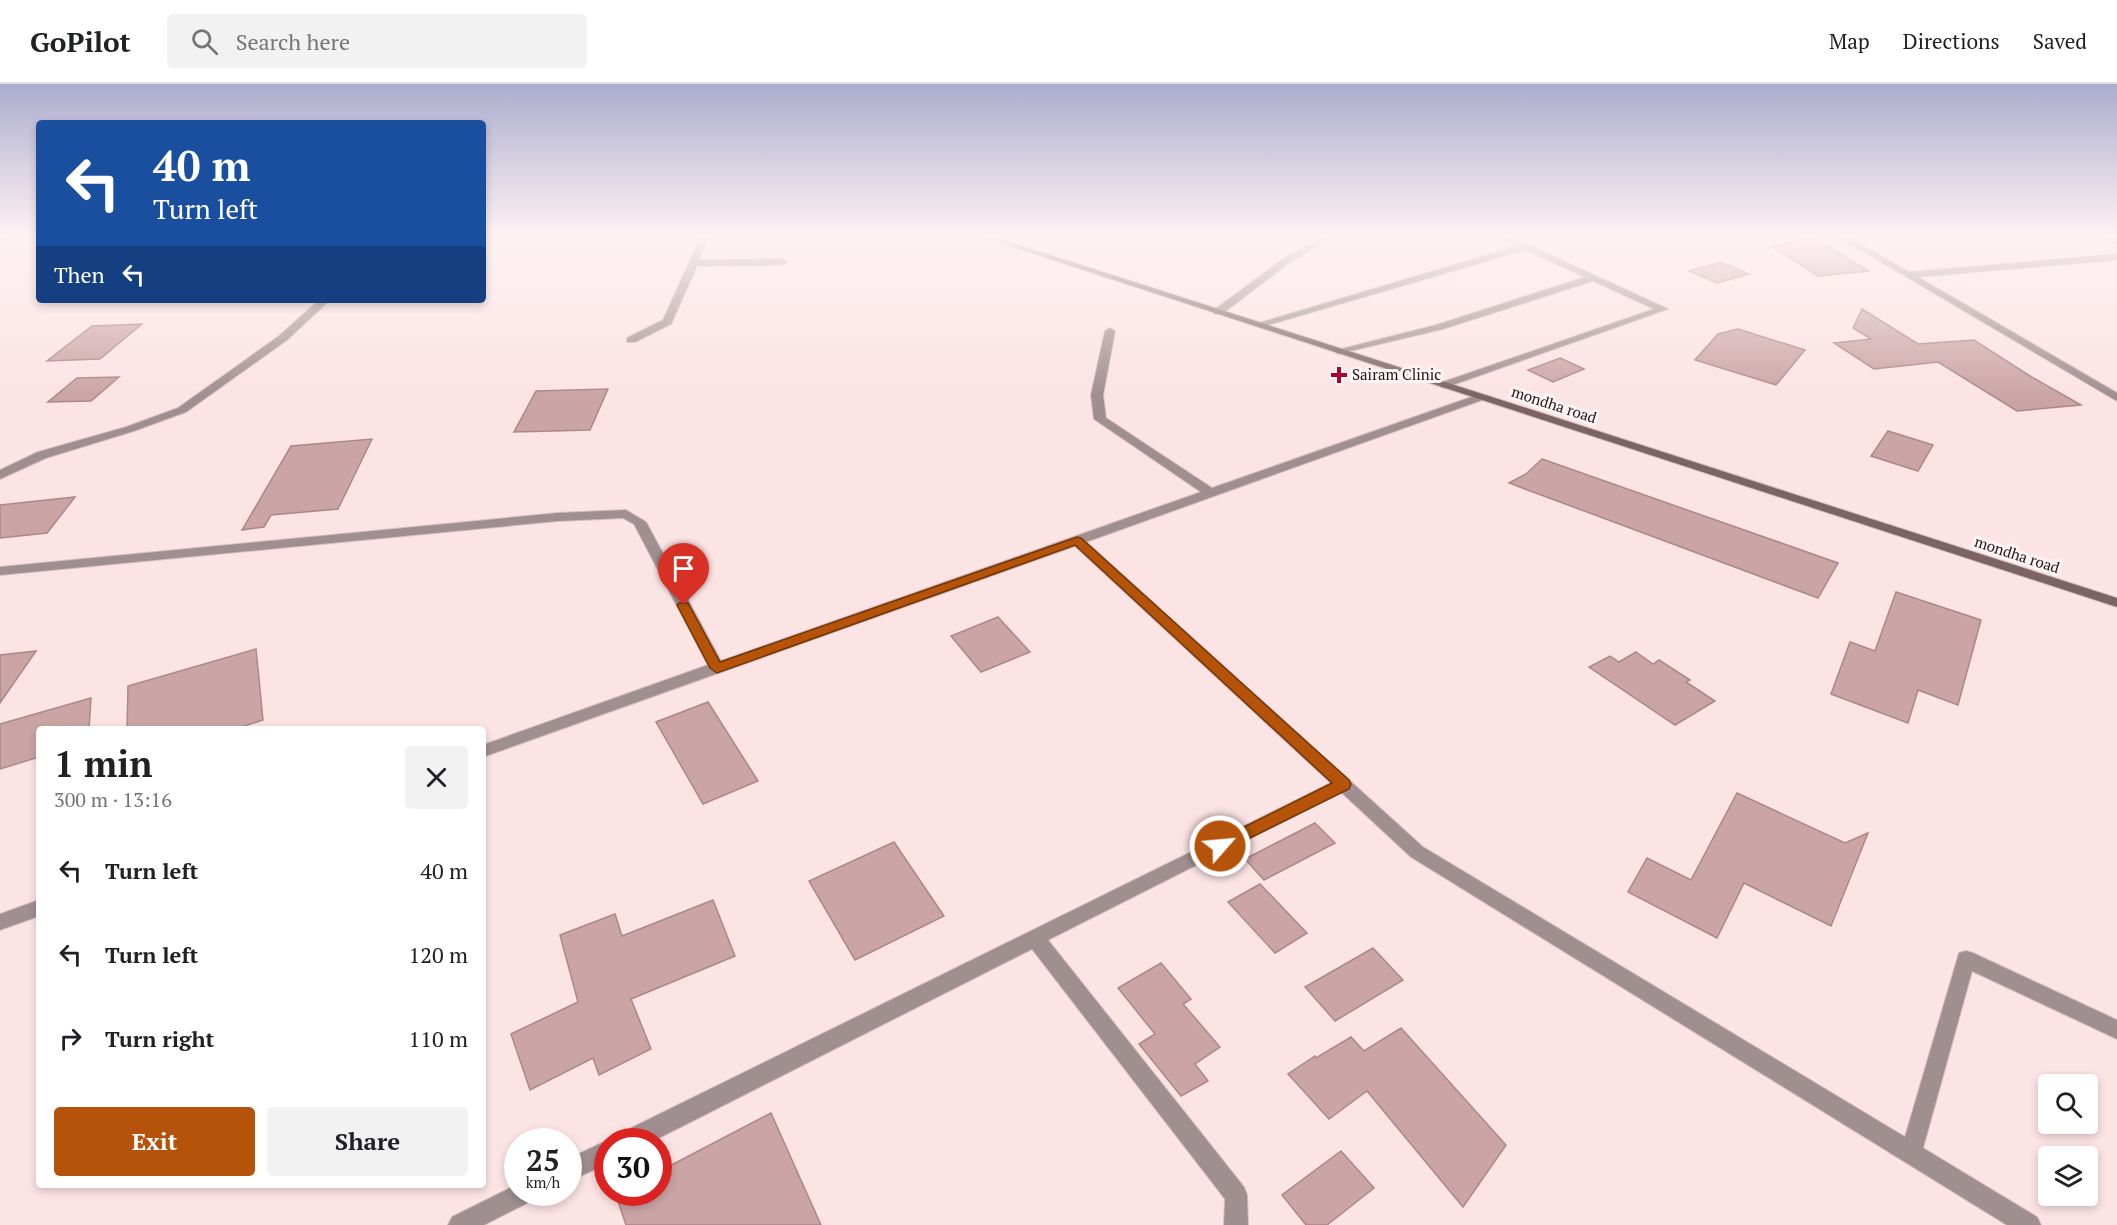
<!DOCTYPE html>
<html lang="en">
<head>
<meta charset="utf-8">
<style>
	:root { --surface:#fff; --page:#f2f2f2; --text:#202124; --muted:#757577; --line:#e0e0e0; --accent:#b45309 }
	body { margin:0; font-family:"PT Serif",serif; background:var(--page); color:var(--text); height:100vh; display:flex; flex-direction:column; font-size:22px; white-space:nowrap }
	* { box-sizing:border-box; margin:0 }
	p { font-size:20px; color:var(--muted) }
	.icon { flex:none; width:33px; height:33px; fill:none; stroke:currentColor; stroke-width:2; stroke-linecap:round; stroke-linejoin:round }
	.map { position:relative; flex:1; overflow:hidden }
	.panel { position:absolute; left:36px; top:642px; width:450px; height:462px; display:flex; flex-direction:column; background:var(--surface); border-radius:6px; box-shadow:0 3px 9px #0003 }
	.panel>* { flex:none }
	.guide { position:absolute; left:36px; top:36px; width:450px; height:183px; border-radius:6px; box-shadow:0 3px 9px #0003; background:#1a4fa0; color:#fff; overflow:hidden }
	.tools { position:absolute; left:2038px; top:990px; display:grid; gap:12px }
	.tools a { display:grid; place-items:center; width:60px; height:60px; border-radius:6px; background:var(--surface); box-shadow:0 3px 9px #0003; font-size:30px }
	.speed { position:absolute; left:504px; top:1044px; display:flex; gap:12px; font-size:30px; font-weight:700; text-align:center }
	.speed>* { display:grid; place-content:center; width:78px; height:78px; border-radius:50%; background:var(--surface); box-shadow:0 3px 9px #0003; line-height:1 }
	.speed small { font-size:15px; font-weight:400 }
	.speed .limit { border:9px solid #d22; background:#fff; color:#111 }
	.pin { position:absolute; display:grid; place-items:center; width:51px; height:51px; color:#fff; margin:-62px -26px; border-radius:50% 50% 50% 0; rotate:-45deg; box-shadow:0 0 6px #0007 }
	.pin .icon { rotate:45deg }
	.me { position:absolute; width:66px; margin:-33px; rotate:63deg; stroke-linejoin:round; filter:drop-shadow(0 0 4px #0008) }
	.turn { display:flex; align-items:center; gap:21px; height:126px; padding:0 18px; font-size:27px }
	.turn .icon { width:78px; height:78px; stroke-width:2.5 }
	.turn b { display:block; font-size:42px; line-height:51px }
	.then { display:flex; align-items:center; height:57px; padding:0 18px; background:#0003; gap:12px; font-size:22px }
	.round { display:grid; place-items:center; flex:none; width:63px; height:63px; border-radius:6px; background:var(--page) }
	.summary { display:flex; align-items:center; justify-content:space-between; height:102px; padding:0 18px }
	h1 { font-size:36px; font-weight:600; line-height:45px }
	.button { display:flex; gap:12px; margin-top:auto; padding:12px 18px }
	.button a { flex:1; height:69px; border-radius:6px; background:var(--accent); color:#fff; font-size:24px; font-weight:600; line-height:69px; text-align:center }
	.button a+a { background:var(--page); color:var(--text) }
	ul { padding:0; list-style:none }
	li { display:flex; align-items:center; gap:18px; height:84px; padding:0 18px }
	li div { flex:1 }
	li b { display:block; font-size:22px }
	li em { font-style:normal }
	header { display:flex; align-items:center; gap:36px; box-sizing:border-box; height:84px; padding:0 30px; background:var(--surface); border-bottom:2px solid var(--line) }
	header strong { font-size:28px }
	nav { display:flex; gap:33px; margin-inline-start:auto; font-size:21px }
	.search { width:420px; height:54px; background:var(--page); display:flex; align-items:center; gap:15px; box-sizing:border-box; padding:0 21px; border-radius:6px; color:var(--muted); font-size:22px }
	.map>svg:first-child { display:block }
</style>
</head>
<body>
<header>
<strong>GoPilot</strong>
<div class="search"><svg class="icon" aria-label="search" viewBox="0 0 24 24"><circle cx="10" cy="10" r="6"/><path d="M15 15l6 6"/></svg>Search here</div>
<nav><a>Map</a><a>Directions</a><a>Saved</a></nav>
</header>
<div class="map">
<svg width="2117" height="1141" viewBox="0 0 2117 1141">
	<rect width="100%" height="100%" fill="#fce3e4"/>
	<g fill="#cba5a6" stroke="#ac8788" stroke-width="1.5">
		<path d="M1811 152 1869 187 1818 192 1772 163Z"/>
		<path d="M1721 178 1749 190 1717 199 1689 187Z"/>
		<path d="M1862 225 1918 260 1974 256 2030 292 2081 321 2017 327 1938 278 1874 285 1834 259 1871 255 1853 244Z"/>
		<path d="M142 240 100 275 47 277 92 242Z"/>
		<path d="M1738 245 1805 266 1776 301 1695 276 1718 250Z"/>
		<path d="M1560 274 1584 285 1553 298 1528 286Z"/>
		<path d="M119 293 91 317 48 318 77 294Z"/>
		<path d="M608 305 590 346 514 348 536 307Z"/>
		<path d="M1888 347 1933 361 1918 387 1871 372Z"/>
		<path d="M372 355 338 425 271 431 264 443 242 446 291 362Z"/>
		<path d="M1542 375 1838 479 1818 514 1509 399 1526 390Z"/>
		<path d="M75 413 47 449 0 454V421Z"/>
		<path d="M1896 508 1981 536 1958 621 1918 606 1908 639 1831 610 1850 558 1875 567Z"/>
		<path d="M998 533 1030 568 981 588 951 552Z"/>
		<path d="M256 565 263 636 235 645H127L128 602Z"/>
		<path d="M36 567 0 619V571Z"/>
		<path d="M1636 568 1653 580 1659 576 1690 596 1686 598 1715 617 1675 641 1589 583 1610 572 1619 578Z"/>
		<path d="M91 614 89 645H39V673L0 685V640Z"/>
		<path d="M708 618 758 697 703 720 656 638Z"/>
		<path d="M1737 709 1845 759 1868 749 1831 842 1744 799 1717 854 1628 808 1647 774 1691 796Z"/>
		<path d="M1315 739 1335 759 1264 796 1245 775Z"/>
		<path d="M894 758 944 832 855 876 809 797Z"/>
		<path d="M1260 800 1307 849 1275 869 1228 818Z"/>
		<path d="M713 816 735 872 631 915 651 965 599 991 593 974 530 1006 511 950 578 918 560 851 615 830 622 852Z"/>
		<path d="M1373 864 1403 896 1335 937 1305 903Z"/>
		<path d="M1161 879 1191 915 1183 920 1220 963 1195 980 1208 997 1181 1012 1139 960 1155 950 1118 904Z"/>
		<path d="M1401 944 1506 1061 1463 1123 1367 1007 1329 1035 1288 990 1315 972 1316 974 1351 953 1364 967Z"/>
		<path d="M771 1029 821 1141H626L615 1108H658V1088Z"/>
		<path d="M1341 1067 1374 1104 1327 1141H1306L1282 1111Z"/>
	</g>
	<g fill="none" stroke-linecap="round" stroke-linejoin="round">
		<g stroke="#d5bebf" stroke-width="2">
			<g id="street">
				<path d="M4 152H14L0 161V154Z"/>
				<path d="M701 152H709L699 176 782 175 787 178 782 181 697 182 671 240 635 258H627V254L663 236Z"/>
				<path d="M1325 152H1335L1290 178 1222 230H1214V226L1284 174Z"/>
				<path d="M1498 152H1509L1668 225 1444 304 1438 301 1440 299 1654 225 1593 197 1443 245 1338 270 1333 267 1436 241 1585 193 1525 166 1261 243 1252 241 1517 162Z"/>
				<path d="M1837 152H1847L1909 188 2117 170V176L1918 193 2117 309V317Z"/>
				<path d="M2102 152 2117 154V160L2103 154Z"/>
				<path d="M319 216H330L287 256 186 328 134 347 46 374 0 395V386L38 368 126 343 178 324 279 252Z"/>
				<path d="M1110 244 1115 247 1103 311 1106 334 1212 404 1477 311H1485V315L1086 458 1423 763 1905 1053 1959 869 1966 867 1973 869 2117 936V955L1972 887 1923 1064 2037 1133 2041 1141H2007L1411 773 1341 708 1048 856 1244 1103 1247 1111 1248 1141H1224L1225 1115 1032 865 651 1058H616L619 1050 1331 699 1075 462 483 673V661L708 581 634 440 623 434 558 437 0 491V483L558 429 626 426 646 438 721 577 1201 408 1094 335 1091 311 1105 247Z"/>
				<path d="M39 816V832L0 846V830Z"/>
				<path d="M608 1056 611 1058H608V1079L568 1098V1075Z"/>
				<path d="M518 1100V1108H536L533 1116 484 1141H448L452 1133Z"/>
			</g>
		</g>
		<g stroke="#d5bebf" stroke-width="2">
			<path id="secondary" d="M979 152H991L2117 514V523Z"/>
		</g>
		<use href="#street" fill="#a08f90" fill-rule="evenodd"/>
		<use href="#secondary" fill="#7c6465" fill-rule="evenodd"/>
	</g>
	<linearGradient id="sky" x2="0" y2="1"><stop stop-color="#acadce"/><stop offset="0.49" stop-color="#fef2f3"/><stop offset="1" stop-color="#fef2f3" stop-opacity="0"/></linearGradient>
	<rect width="2117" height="311" fill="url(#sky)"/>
	<path fill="#b45309" stroke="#753606" stroke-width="1.5" d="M1077 453 1081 454 1349 696 1351 700 1349 705 1226 766 1220 768 1214 766 1212 762 1214 758 1332 699 1075 461 717 589 710 584 677 521 679 519H688L720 578Z"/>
	<path fill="#a30534" stroke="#fdf5f5" stroke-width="2" d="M1336 282h6v6h6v6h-6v6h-6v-6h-6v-6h6z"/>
	<g text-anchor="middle" stroke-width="6" stroke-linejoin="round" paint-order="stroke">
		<g font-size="15" fill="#221415" stroke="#fdf5f5" text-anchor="start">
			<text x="1352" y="296">Sairam Clinic</text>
		</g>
		<g font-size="15" fill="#221415" stroke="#fdf5f5">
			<text transform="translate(1554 321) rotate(18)" y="5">mondha road</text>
			<text transform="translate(2017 471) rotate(18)" y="5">mondha road</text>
		</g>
	</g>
</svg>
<div class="tools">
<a><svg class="icon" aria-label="search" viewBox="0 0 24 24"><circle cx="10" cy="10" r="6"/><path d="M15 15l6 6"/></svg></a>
<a><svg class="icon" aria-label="layers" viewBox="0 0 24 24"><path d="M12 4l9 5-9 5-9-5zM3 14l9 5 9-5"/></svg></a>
</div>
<div class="speed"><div>25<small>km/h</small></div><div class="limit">30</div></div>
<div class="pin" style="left:684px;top:521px;background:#d93025"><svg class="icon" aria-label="arrive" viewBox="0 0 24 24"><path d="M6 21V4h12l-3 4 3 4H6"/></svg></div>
<svg class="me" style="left:1220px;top:762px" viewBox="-20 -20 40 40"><circle r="17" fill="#b45309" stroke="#fff" stroke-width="3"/><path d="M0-11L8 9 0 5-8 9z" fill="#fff"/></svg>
<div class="guide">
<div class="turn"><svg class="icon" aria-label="left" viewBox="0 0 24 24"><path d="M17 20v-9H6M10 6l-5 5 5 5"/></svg><div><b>40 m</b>Turn left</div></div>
<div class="then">Then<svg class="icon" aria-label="left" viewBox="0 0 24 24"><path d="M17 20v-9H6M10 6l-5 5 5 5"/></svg></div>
</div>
<section class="panel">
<div class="summary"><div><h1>1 min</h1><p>300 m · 13:16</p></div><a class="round"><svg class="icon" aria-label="close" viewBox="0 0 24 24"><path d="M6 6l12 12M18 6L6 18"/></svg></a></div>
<ul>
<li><svg class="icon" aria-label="left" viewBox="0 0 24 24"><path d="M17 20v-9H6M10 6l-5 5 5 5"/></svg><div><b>Turn left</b></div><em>40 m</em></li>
<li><svg class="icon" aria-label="left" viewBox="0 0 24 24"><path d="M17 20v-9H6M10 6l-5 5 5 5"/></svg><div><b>Turn left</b></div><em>120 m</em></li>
<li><svg class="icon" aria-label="right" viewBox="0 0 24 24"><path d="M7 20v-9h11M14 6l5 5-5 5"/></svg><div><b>Turn right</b></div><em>110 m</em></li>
</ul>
<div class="button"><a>Exit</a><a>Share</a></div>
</section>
</div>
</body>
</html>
